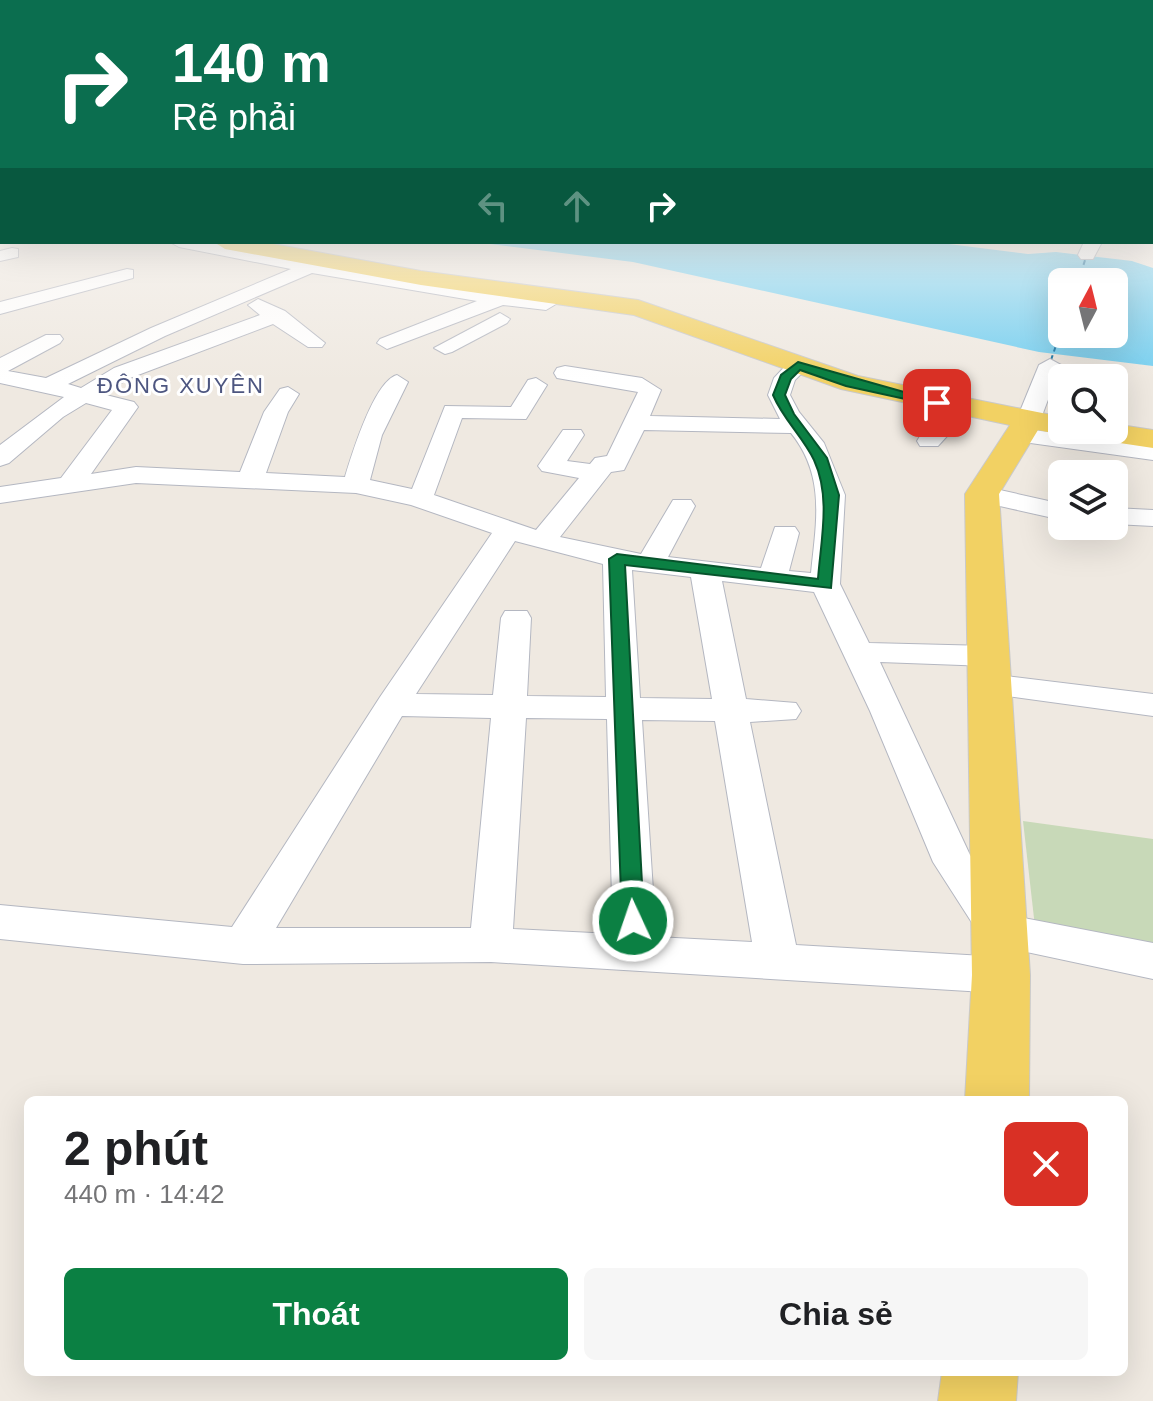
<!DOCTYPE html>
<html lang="vi">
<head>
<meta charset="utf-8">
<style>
	:root { --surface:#fff; --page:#f6f6f6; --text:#202124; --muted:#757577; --accent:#0b8043 }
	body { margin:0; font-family:Arial,sans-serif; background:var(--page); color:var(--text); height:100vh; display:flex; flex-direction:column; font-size:30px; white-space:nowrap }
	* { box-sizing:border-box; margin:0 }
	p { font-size:26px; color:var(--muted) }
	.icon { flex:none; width:44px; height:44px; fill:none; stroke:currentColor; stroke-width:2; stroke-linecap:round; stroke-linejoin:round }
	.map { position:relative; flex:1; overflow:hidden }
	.side { position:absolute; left:24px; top:1096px; width:1104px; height:280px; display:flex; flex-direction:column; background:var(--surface); border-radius:12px; box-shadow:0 8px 32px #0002 }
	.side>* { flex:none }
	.banner { position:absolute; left:0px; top:0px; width:1154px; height:244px; box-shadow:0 8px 32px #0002; background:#0b6e4f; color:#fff; overflow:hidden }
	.needle { width:52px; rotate:7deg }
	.fabs { position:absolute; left:1048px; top:268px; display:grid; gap:16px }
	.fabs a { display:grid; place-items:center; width:80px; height:80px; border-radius:12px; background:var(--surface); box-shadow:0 8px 32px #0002; font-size:40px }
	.pin { position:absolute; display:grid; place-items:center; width:68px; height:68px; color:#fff; margin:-34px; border-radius:16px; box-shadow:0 4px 12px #0006 }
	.me { position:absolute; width:88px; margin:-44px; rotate:357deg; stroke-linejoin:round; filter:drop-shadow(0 0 6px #0008) }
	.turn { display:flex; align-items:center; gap:28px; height:168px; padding:0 40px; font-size:36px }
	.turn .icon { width:104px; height:104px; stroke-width:2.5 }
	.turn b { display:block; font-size:56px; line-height:68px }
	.lanes { display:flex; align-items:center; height:76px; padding:0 40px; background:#0003; justify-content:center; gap:40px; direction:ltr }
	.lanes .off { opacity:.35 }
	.round { display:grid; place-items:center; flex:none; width:84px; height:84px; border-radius:12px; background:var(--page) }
	.headline { display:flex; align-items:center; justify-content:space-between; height:136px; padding:0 40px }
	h1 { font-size:48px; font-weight:700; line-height:60px }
	.action { display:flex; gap:16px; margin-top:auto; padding:16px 40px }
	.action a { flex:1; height:92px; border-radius:12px; background:var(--accent); color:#fff; font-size:32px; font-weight:700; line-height:92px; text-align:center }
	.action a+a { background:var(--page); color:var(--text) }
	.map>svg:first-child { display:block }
</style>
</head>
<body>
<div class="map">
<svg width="1153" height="1401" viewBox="0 0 1153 1401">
	<rect width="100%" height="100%" fill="#efe9e1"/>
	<path fill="#c8d9b8" d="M1023 821 1153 839V949L1035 927Z"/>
	<path fill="#75cff0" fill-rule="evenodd" d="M474 242H933L1028 254 1056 252 1132 261 1153 268V366L1039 352 633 262ZM1062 282H1114V334H1062Z"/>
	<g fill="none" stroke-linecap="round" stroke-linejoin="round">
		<g stroke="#0d6fa3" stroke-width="2" stroke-dasharray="5 4" stroke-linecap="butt">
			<path d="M1078 282 1086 257"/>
			<path d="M1051 360 1062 328"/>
		</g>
		<g stroke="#b4b7c1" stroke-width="2">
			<g id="minor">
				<rect x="1152" y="197" width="1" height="10"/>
				<rect x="0" y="209" width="2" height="10"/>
				<path d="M170 242H206L429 284 546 298 556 304 546 310 503 305 387 349 377 343 380 339 477 301 312 273 165 336 68 384 81 388 114 368 260 315 248 305 258 299 285 311 325 343 322 347H308L273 324 130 378 102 394 134 402 138 407 91 474 136 467 240 472 264 412 280 389 288 387 299 394 288 412 266 473 345 477C352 454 374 381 397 375L408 382 382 435 370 480 412 489 445 406 511 407 528 380 536 378 547 385 526 419 462 418 434 495 536 530 579 478 542 471 538 466 563 430H581L584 435 567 461 590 464 595 458 607 456 638 392 557 378 554 373 557 368 565 366 642 378 661 390 650 416 780 419 768 395 774 378 790 361H806L809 366 795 380 790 395 799 412 824 443 845 495 840 584 869 643 988 646 999 649 1004 656 999 663 988 666 880 662 970 855 1013 916 1153 943V979L985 943 933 862 870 711 814 592 722 581 746 699 796 703 801 711 796 719 750 722 796 945 1001 957 1017 962 1023 975 1017 988 1001 993 491 962 243 964 0 939V905L232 927 380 697 492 533 411 505 356 493 136 483 0 503V487L61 478 112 410 86 403 63 417 9 463 0 466V445L64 397 0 383V358L46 335H60L63 339 60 343 8 371 46 378 151 328 291 269 179 247ZM644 430 791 433C826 476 816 523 811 573L789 571 799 533 795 527H775L761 568 668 557 695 506 691 500H673L641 554 560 537 611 472 624 470ZM515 541 603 564 606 697 527 696 531 618 527 611H505L501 618 493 695 416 694ZM632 570 691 577 712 699 640 698ZM402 716 491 718 471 928H276ZM526 718 607 719 613 934 513 929ZM642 720 715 721 752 942 656 937Z"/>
				<path d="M1084 242H1102L1093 259H1081L1078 255Z"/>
				<path d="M12 248 18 249V257L0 261V251Z"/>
				<path d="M127 269 133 270V278L0 314V302Z"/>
				<path d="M500 313 510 319 507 323 452 352 445 354 434 348Z"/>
				<path d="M1050 359 1061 365 1040 421 1036 426H1020L1016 421 1039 365Z"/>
				<path d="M961 400 973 407 969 412 938 446H920L917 441 920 436 953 402Z"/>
				<path d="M1018 428 1153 446V460L1009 440 1006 435 1009 430Z"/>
				<path d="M982 486 1062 504V520L973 500 969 494 973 488Z"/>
				<path d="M1114 508 1153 510V526L1114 524Z"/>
				<path d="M989 674 1153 694V716L977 692 972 685 977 678Z"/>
			</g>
		</g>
		<g stroke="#c9c9c9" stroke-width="2">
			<g id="major">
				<path d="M0 187 2 188 1 203H0Z"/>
				<path d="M214 242H262L421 271 638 300 858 376 1062 417V430H1075L1062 435 1038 430 999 494 1030 975 1029 1100H965L972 975 965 494 1010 425 841 389 634 315 421 285 225 249Z"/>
				<path d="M1114 424 1153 430V448L1080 437 1075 430H1114Z"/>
				<path d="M942 1372H1018L1016 1401H938Z"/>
			</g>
		</g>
		<use href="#minor" fill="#fff" fill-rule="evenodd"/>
		<use href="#major" fill="#f2d163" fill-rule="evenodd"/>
	</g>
	<linearGradient id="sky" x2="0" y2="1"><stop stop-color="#7abfeb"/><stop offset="0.49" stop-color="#f8f5f2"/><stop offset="1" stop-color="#f8f5f2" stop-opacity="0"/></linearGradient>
	<rect width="1153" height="381" fill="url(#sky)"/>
	<path fill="#0b8043" stroke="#07532c" stroke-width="2" d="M798 362 943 403 937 406 846 386 800 370 791 379 785 395 794 414 827 458 839 495 831 588 625 565 644 921 641 927H625L622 921 609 559 617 554 818 579C821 539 831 497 814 460 803 437 783 419 773 395L781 375Z"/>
	<g text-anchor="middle" stroke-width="6" stroke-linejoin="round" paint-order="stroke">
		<g font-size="22" letter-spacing="2" fill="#4d5680" stroke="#fff">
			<text x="181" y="393">ĐÔNG XUYÊN</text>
		</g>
	</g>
</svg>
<div class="fabs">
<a><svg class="needle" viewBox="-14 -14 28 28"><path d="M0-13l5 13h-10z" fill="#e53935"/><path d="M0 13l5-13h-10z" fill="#757577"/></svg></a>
<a><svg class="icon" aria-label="search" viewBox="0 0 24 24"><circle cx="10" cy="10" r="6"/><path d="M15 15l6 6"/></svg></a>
<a><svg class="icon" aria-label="layers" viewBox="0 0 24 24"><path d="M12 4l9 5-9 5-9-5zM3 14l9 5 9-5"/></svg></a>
</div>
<div class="pin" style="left:937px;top:403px;background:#d93025"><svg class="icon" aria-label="arrive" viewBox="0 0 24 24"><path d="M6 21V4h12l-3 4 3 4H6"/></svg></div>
<svg class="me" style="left:633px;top:921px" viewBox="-20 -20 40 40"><circle r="17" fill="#0b8043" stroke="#fff" stroke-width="3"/><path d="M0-11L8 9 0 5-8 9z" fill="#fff"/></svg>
<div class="banner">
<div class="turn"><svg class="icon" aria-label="right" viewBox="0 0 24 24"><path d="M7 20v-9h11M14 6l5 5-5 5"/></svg><div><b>140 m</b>Rẽ phải</div></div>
<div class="lanes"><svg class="icon off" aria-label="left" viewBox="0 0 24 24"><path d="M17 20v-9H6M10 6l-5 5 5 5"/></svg><svg class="icon off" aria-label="ahead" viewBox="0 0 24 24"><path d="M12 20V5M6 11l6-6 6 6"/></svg><svg class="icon" aria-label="right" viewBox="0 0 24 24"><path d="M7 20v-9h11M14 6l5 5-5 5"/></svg></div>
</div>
<section class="side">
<div class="headline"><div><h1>2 phút</h1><p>440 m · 14:42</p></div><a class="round" style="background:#d93025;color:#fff"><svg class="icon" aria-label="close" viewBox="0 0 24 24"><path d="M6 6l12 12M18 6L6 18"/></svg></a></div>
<div class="action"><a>Thoát</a><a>Chia sẻ</a></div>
</section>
</div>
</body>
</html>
